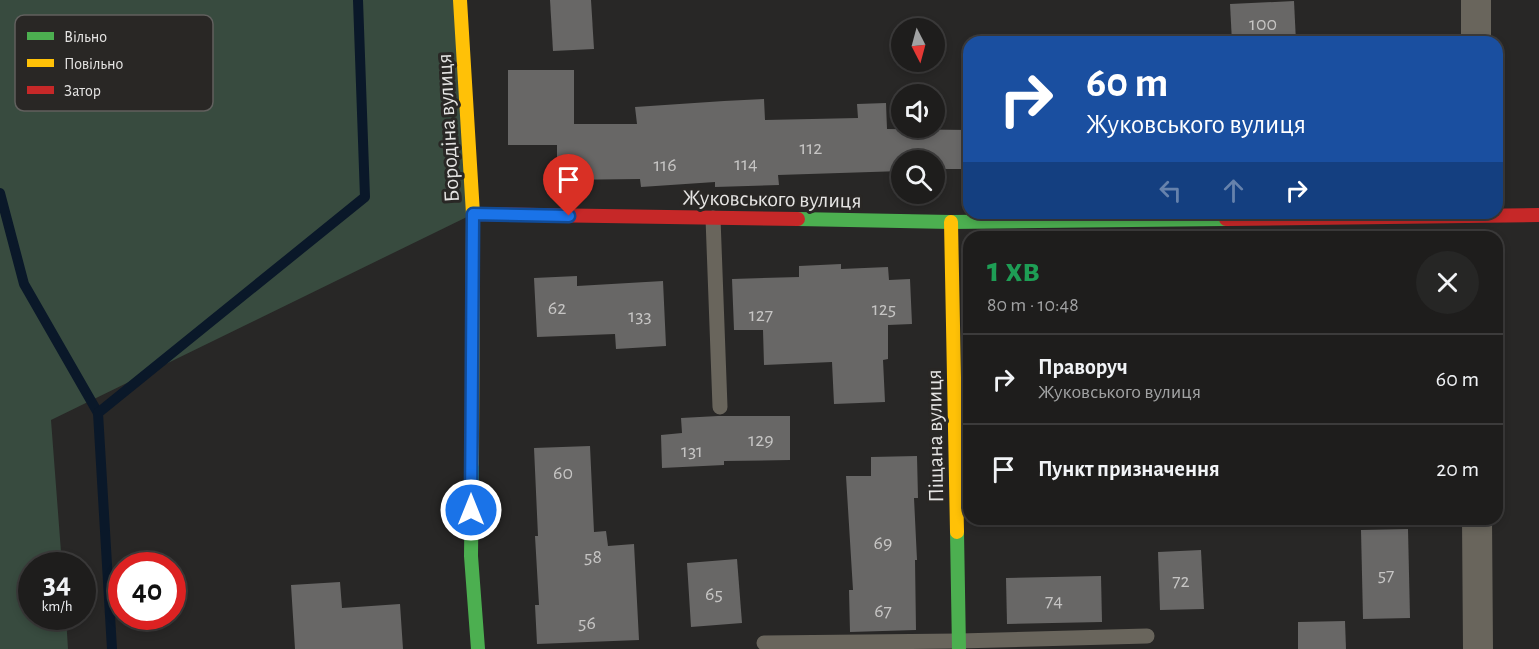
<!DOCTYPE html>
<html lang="uk">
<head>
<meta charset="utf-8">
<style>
	:root { --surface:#1e1d1c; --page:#262625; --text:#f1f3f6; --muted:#a1a2a3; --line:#3c3b3b }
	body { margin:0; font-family:"Alegreya Sans",sans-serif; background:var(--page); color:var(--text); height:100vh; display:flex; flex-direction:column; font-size:22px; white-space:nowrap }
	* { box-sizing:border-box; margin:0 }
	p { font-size:20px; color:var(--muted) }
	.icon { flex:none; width:33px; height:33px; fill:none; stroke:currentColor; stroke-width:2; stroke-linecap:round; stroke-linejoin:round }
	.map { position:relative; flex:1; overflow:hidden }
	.details { position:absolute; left:963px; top:231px; width:540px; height:294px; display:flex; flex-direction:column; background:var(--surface); border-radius:18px; box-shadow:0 3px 9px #0003,0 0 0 2px var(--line) }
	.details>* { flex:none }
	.banner { position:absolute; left:963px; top:36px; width:540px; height:183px; border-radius:18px; box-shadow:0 3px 9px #0003,0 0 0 2px var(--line); background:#1a4fa0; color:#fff; overflow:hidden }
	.needle { width:39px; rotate:174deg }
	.buttons { position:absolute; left:891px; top:18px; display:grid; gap:12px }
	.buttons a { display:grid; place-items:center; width:54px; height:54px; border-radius:50%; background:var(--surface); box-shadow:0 3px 9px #0003,0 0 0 2px var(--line); font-size:30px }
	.speed { position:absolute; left:18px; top:552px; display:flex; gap:12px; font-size:30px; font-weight:700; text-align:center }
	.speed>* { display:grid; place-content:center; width:78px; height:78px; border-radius:50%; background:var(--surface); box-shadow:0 3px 9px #0003,0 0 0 2px var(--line); line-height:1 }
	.speed small { font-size:15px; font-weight:400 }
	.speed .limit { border:9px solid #d22; background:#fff; color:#111 }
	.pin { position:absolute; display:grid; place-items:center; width:51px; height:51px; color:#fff; margin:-62px -26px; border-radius:50% 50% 50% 0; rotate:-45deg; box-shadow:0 0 6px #0007 }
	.pin .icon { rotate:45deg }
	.me { position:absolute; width:66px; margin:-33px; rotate:0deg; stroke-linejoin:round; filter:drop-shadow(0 0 4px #0008) }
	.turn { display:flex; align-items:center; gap:21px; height:126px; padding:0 24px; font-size:27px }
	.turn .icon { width:78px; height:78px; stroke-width:2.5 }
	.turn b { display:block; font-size:42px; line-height:51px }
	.lanes { display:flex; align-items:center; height:57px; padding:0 24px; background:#0003; justify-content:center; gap:30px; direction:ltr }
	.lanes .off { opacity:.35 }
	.round { display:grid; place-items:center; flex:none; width:63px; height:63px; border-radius:32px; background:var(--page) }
	.head { display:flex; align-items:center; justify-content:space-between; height:102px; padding:0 24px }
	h1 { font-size:36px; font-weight:600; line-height:45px; color:#1e9e55 }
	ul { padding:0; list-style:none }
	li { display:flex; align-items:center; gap:18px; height:90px; padding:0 24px; border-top:2px solid var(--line) }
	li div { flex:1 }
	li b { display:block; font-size:22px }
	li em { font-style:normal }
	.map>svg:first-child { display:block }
</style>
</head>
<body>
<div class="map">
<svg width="1539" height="649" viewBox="0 0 1539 649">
	<rect width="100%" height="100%" fill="#282726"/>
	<path fill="#384b3f" d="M0 0H460L473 214 51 420 62 565 32 566V616L66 617 68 649H0Z"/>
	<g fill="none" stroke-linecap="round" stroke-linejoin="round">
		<g stroke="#0a1829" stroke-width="10">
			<path d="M0 193 24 284 98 413"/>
			<path d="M112 649 98 413 365 197 358 0"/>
		</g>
	</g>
	<g fill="#686766">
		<path d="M550 0H591L594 49 553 51Z"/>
		<path d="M1294 1 1296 42H1232L1230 4Z"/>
		<path d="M508 70H574V124H637L635 107 724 101 764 99 765 120 858 118 857 104 886 103 887 129 969 130V169H934V160H902V171L778 175 779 185 715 187V182L641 187 640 179 557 180V145H508Z"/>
		<path d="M841 264V269L888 267 889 280 910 279 912 324 888 325V359L883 360 885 402 834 404 832 362 764 365 763 330H734L732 279 799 277V266Z"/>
		<path d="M577 276V286L663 281 666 346 616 349 615 334 537 337 534 278Z"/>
		<path d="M718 416H790V460L724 461V465L662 468 661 435 682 433 681 418Z"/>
		<path d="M590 446 594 532 606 531 608 546 634 544 639 640 537 644 535 605H539L535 536H538L534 448Z"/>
		<path d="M917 456 918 498H914L917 560H915L916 630 850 632 849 590H853L846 476H871V457Z"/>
		<path d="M1408 529 1410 618 1363 619 1361 530Z"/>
		<path d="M1201 550 1204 609 1160 610 1158 552Z"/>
		<path d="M737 559 742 623 691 627 687 563Z"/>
		<path d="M1101 576 1102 622 1007 624 1006 578Z"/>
		<path d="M340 582 342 608 400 604 403 649H295L291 585Z"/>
		<path d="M1345 621 1346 649H1298V622Z"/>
	</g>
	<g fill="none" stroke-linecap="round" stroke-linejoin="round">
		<g stroke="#69655c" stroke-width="15">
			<path d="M713 218 720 407"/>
			<path d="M764 643 959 641 1147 636"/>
		</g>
		<g stroke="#69655c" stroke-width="30">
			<path d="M1476 0V42"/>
			<path d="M1477 519 1478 649"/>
		</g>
		<g stroke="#4caf50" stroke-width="14">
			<path d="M798 219 951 222 1226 219"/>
			<path d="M472 463 471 556 478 649"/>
			<path d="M957 532 959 649"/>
		</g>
		<g stroke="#ffc107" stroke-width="14">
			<path d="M460 0 473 214 472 463"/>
			<path d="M951 222 957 532"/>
		</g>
		<g stroke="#c62828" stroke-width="14">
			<path d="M473 214 798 219"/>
			<path d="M1226 219 1539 215"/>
		</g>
	</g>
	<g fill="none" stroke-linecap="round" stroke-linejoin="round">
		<g stroke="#114b97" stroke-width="15">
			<path id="route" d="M471 510 473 214 569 216"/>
		</g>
		<use href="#route" stroke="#1a73e8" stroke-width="10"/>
	</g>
	<g text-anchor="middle" stroke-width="6" stroke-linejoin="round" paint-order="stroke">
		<g font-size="20" fill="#c6c5c4">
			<text x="1263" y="30">100</text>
			<text x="811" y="154">112</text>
			<text x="746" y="170">114</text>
			<text x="665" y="171">116</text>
			<text x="557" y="314">62</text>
			<text x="884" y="315">125</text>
			<text x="761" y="321">127</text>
			<text x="640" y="322">133</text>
			<text x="761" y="446">129</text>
			<text x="692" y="457">131</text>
			<text x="563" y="479">60</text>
			<text x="883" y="549">69</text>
			<text x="593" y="563">58</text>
			<text x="1386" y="581">57</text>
			<text x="1181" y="587">72</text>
			<text x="714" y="600">65</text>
			<text x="1054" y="607">74</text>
			<text x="883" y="617">67</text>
			<text x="587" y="629">56</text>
		</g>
		<g font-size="22" fill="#e5e4e3" stroke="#292725">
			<text transform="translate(447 128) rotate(-93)" y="8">Бородіна вулиця</text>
			<text transform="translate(772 198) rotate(1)" y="8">Жуковського вулиця</text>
			<text transform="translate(934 436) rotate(-91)" y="8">Піщана вулиця</text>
		</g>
	</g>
	<rect x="15" y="15" width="198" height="96" rx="9" fill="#292725" stroke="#61605e" stroke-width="1.5"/>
	<rect x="27" y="32" width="27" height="8" fill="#4caf50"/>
	<rect x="27" y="59" width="27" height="8" fill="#ffc107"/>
	<rect x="27" y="86" width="27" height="8" fill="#c62828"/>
	<g font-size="16" fill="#e5e4e3">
		<text x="64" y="42">Вільно</text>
		<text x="64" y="69">Повільно</text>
		<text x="64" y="96">Затор</text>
	</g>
</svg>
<div class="buttons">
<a><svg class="needle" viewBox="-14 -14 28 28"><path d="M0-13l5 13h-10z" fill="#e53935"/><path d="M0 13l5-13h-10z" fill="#a1a2a3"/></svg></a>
<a><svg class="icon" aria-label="sound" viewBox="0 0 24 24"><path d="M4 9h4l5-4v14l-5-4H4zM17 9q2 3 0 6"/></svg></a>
<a><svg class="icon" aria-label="search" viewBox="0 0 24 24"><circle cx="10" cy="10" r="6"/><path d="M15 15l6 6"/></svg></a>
</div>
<div class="speed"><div>34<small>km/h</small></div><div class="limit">40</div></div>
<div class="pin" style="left:569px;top:216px;background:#d93025"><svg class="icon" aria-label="arrive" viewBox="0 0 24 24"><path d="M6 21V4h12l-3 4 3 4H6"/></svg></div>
<svg class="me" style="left:471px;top:510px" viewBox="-20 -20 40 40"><circle r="17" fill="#1a73e8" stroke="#fff" stroke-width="3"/><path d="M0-11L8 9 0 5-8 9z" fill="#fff"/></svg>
<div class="banner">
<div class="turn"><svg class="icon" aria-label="right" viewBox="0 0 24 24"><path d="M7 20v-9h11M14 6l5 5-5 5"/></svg><div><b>60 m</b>Жуковського вулиця</div></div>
<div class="lanes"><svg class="icon off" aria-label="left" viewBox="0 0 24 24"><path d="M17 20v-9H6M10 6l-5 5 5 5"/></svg><svg class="icon off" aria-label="ahead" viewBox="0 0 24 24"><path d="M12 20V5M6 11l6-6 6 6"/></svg><svg class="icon" aria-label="right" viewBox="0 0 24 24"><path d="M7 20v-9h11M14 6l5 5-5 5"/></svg></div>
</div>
<section class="details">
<div class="head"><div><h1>1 хв</h1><p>80 m · 10:48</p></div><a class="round"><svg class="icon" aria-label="close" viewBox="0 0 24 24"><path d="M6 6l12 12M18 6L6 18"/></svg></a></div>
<ul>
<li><svg class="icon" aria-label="right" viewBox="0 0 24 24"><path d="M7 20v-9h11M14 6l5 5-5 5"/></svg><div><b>Праворуч</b><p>Жуковського вулиця</p></div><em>60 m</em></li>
<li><svg class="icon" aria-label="arrive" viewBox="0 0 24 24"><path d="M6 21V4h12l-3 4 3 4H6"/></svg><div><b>Пункт призначення</b></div><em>20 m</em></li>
</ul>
</section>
</div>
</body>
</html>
